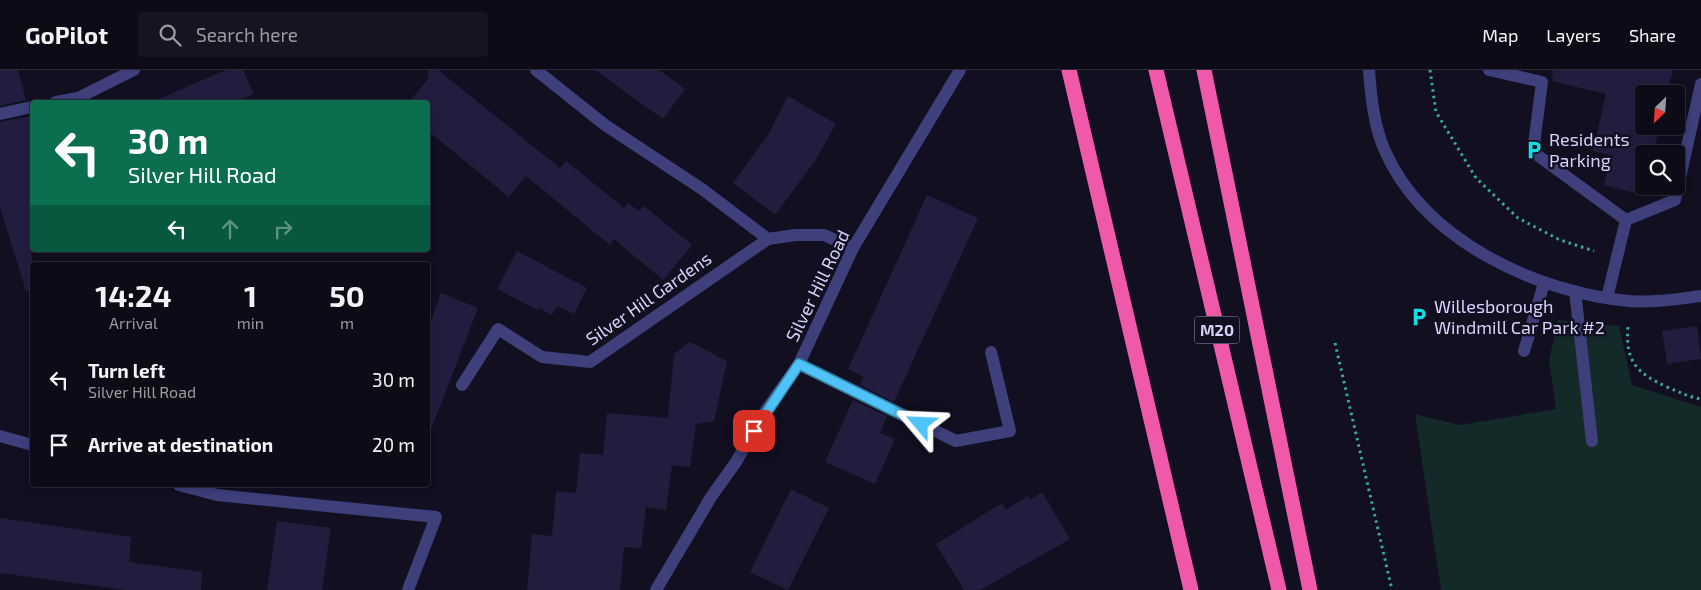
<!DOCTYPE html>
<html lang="en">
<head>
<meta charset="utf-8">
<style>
	:root { --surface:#0d0b18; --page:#161421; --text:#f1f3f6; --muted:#9a9ba2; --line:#2d2b37 }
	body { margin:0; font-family:"Exo 2",sans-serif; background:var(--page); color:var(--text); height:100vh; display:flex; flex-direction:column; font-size:19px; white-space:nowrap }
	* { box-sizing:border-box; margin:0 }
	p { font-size:16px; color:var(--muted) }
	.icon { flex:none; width:28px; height:28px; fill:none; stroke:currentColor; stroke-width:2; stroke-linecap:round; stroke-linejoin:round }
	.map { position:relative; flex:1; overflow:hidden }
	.side { position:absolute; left:30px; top:192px; width:400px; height:225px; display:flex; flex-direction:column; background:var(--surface); border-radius:5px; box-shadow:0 2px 8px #0003,0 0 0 1px var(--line) }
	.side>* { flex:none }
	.top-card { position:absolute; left:30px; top:30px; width:400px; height:152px; border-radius:5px; box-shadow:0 2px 8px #0003,0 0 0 1px var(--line); background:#0b6e4f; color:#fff; overflow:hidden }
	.needle { width:32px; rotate:205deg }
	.tools { position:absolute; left:1635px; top:15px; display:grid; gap:10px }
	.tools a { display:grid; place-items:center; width:50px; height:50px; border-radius:5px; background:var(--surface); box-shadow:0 2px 8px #0003,0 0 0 1px var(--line); font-size:25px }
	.pin { position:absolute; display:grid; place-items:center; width:42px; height:42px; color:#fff; margin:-21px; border-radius:10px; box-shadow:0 2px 8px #0006 }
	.me { position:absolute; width:55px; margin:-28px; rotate:296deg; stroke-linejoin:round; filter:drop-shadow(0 0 4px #0008) }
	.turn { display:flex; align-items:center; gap:18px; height:105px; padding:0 15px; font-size:22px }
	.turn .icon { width:65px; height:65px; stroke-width:2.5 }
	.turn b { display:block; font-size:35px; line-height:42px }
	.lanes { display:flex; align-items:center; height:48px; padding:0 15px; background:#0003; justify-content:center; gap:25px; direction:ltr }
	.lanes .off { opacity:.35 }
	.eta { display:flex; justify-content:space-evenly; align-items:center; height:85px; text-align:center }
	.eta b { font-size:30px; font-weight:700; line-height:35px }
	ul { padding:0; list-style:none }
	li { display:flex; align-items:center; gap:15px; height:65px; padding:0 15px }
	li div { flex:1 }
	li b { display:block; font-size:19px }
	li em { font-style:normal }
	header { display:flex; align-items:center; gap:30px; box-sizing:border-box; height:70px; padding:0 25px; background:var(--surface); border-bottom:1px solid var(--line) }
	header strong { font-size:24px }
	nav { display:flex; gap:28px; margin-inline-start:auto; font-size:18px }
	.search { width:350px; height:45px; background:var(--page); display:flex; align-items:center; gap:12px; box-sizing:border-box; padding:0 18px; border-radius:5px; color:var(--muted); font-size:19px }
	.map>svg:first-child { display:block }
</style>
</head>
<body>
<header>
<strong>GoPilot</strong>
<div class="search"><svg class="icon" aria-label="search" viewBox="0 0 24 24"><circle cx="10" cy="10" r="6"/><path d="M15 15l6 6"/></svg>Search here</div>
<nav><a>Map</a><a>Layers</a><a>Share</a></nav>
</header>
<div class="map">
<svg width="1701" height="520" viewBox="0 0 1701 520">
	<rect width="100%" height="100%" fill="#110f20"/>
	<path fill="#132a28" d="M1558 250 1619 256 1632 315 1701 337V520H1441L1415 344 1460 355 1556 339 1549 290Z"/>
	<g fill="#221d3f">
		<path d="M0 0H18L26 30 0 36Z"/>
		<path d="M226 0H243L254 24 235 32H152Z"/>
		<path d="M428 0H438L560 98 566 91 624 138 628 133 639 141 644 136 692 175 663 210 614 169 610 175 526 106 509 127 428 61V32H409L428 9Z"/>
		<path d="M595 0H659L685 19 663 49Z"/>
		<path d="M1553 0H1673L1667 24H1644V56H1660L1653 84H1644L1645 116 1643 125 1604 115 1611 85 1593 81 1606 24 1552 11Z"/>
		<path d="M788 26 836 54 815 91 775 145 733 113 768 65Z"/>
		<path d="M31 46 32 220 26 221 0 137V52Z"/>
		<path d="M927 125 978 148 894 332 860 315 864 307 848 299Z"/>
		<path d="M517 181 587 218 574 244 557 236 552 245 539 238 538 240 497 219Z"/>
		<path d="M441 223 478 238 430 362H428V259Z"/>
		<path d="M1697 256 1701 289 1667 294 1662 261Z"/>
		<path d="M690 272 727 291 714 351 696 354 690 397 672 395 666 440 646 437 641 478 624 477 620 520H527L532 464 552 466 556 421 576 423 580 383 603 385 607 343 668 348 674 284Z"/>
		<path d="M853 330 887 346 880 363 895 369 875 414 825 392Z"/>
		<path d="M791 419 829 438 788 520 750 502Z"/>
		<path d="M1042 422 1070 469 980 520H964L936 474 1002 433 1006 440 1028 426 1030 430Z"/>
		<path d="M0 448 131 467 129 492 202 502 201 520H126L0 503Z"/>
		<path d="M277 451 331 458 322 520H267Z"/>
	</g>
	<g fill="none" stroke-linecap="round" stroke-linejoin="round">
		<g stroke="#39a99c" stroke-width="3" stroke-dasharray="2.5 4" stroke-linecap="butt">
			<path d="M1430 0 1436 42 1476 108 1518 148 1560 170 1594 181"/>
			<path d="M1628 257C1625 292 1637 303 1667 317 1679 322 1689 327 1701 329"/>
			<path d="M1335 273 1392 520"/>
		</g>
		<g stroke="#3e3f7b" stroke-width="12">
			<path d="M1489 0 1542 12 1533 82 1626 150 1675 130 1701 14"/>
			<path d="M1575 221 1592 371"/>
			<path d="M1607 228 1626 150"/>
			<path d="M1524 281 1528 268"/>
		</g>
		<g stroke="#3e3f7b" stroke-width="12">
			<path d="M536 0 605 55 702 119 768 169"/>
			<path d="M1369 0C1371 27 1374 57 1385 81 1425 171 1536 222 1629 231 1653 233 1677 229 1701 226"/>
			<path d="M56 32 78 28 134 0"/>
			<path d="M0 44 32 37"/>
			<path d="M1528 268 1544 213"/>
			<path d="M799 294 956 371 1010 361 991 282"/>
			<path d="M462 315 498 259 542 287 590 292 768 169 795 165H824L853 178"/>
			<path d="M0 366 32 375"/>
			<path d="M179 415 217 425 436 447 408 520"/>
			<path d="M656 520 711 427 736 392 762 346 799 294 853 178 960 0"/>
		</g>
		<g stroke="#f058a9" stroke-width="15">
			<path d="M1069 0 1191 520"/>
			<path d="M1156 0 1279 520"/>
			<path d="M1204 0 1310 520"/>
		</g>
	</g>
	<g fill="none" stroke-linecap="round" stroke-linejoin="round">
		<g stroke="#337fa1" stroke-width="12">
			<path id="route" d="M754 361 799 294 921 354"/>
		</g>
		<use href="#route" stroke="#4fc3f7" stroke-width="9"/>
	</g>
	<defs>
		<g id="parking-bare" transform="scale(1.5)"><path d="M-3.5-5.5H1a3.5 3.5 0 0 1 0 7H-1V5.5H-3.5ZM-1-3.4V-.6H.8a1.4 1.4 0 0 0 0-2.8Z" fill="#14dce5" stroke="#110f20" stroke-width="2.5" paint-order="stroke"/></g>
	</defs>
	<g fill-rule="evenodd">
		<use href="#parking-bare" x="1534" y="80"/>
		<use href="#parking-bare" x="1419" y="247"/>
	</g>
	<g text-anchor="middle" stroke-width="5" stroke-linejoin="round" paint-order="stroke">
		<rect fill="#110f20" stroke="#9a98b9" stroke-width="1" x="1194.5" y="246.5" width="45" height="27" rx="4"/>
		<g font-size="16" font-weight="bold" fill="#d5d2fb">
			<text x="1217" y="266">M20</text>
		</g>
		<g font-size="18" fill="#d5d2fb" stroke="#110f20" text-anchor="start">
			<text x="1549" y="76">Residents<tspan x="1549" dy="21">Parking</tspan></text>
			<text x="1434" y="243">Willesborough<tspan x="1434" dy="21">Windmill Car Park #2</tspan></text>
		</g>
		<g font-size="18" fill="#d5d2fb" stroke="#110f20">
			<text transform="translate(818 216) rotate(-64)" y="6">Silver Hill Road</text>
			<text transform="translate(649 229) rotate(-35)" y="6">Silver Hill Gardens</text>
		</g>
	</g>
</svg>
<div class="tools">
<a><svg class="needle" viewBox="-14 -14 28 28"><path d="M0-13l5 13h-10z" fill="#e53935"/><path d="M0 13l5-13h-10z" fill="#9a9ba2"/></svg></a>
<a><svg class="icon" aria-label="search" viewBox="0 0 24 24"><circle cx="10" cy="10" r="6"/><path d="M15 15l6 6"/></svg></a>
</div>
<div class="pin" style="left:754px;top:361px;background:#d93025"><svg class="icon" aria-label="arrive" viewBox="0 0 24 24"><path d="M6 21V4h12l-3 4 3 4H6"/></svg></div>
<svg class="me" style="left:921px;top:354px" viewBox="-20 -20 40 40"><path d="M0-17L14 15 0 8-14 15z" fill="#4fc3f7" stroke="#fff" stroke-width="4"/></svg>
<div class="top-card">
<div class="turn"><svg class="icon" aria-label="left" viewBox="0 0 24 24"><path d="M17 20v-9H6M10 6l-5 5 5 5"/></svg><div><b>30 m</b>Silver Hill Road</div></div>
<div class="lanes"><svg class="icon" aria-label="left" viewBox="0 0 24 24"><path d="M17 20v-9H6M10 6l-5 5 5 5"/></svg><svg class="icon off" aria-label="ahead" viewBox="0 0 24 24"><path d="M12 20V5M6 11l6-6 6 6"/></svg><svg class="icon off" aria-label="right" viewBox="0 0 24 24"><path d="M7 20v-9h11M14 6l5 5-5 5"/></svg></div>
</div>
<section class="side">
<div class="eta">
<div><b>14:24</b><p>Arrival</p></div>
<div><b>1</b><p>min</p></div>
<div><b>50</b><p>m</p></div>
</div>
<ul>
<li><svg class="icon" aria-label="left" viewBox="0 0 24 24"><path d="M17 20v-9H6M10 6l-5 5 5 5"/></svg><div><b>Turn left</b><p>Silver Hill Road</p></div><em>30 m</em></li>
<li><svg class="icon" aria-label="arrive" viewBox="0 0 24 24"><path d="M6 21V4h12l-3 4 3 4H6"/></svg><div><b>Arrive at destination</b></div><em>20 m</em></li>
</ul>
</section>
</div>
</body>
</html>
